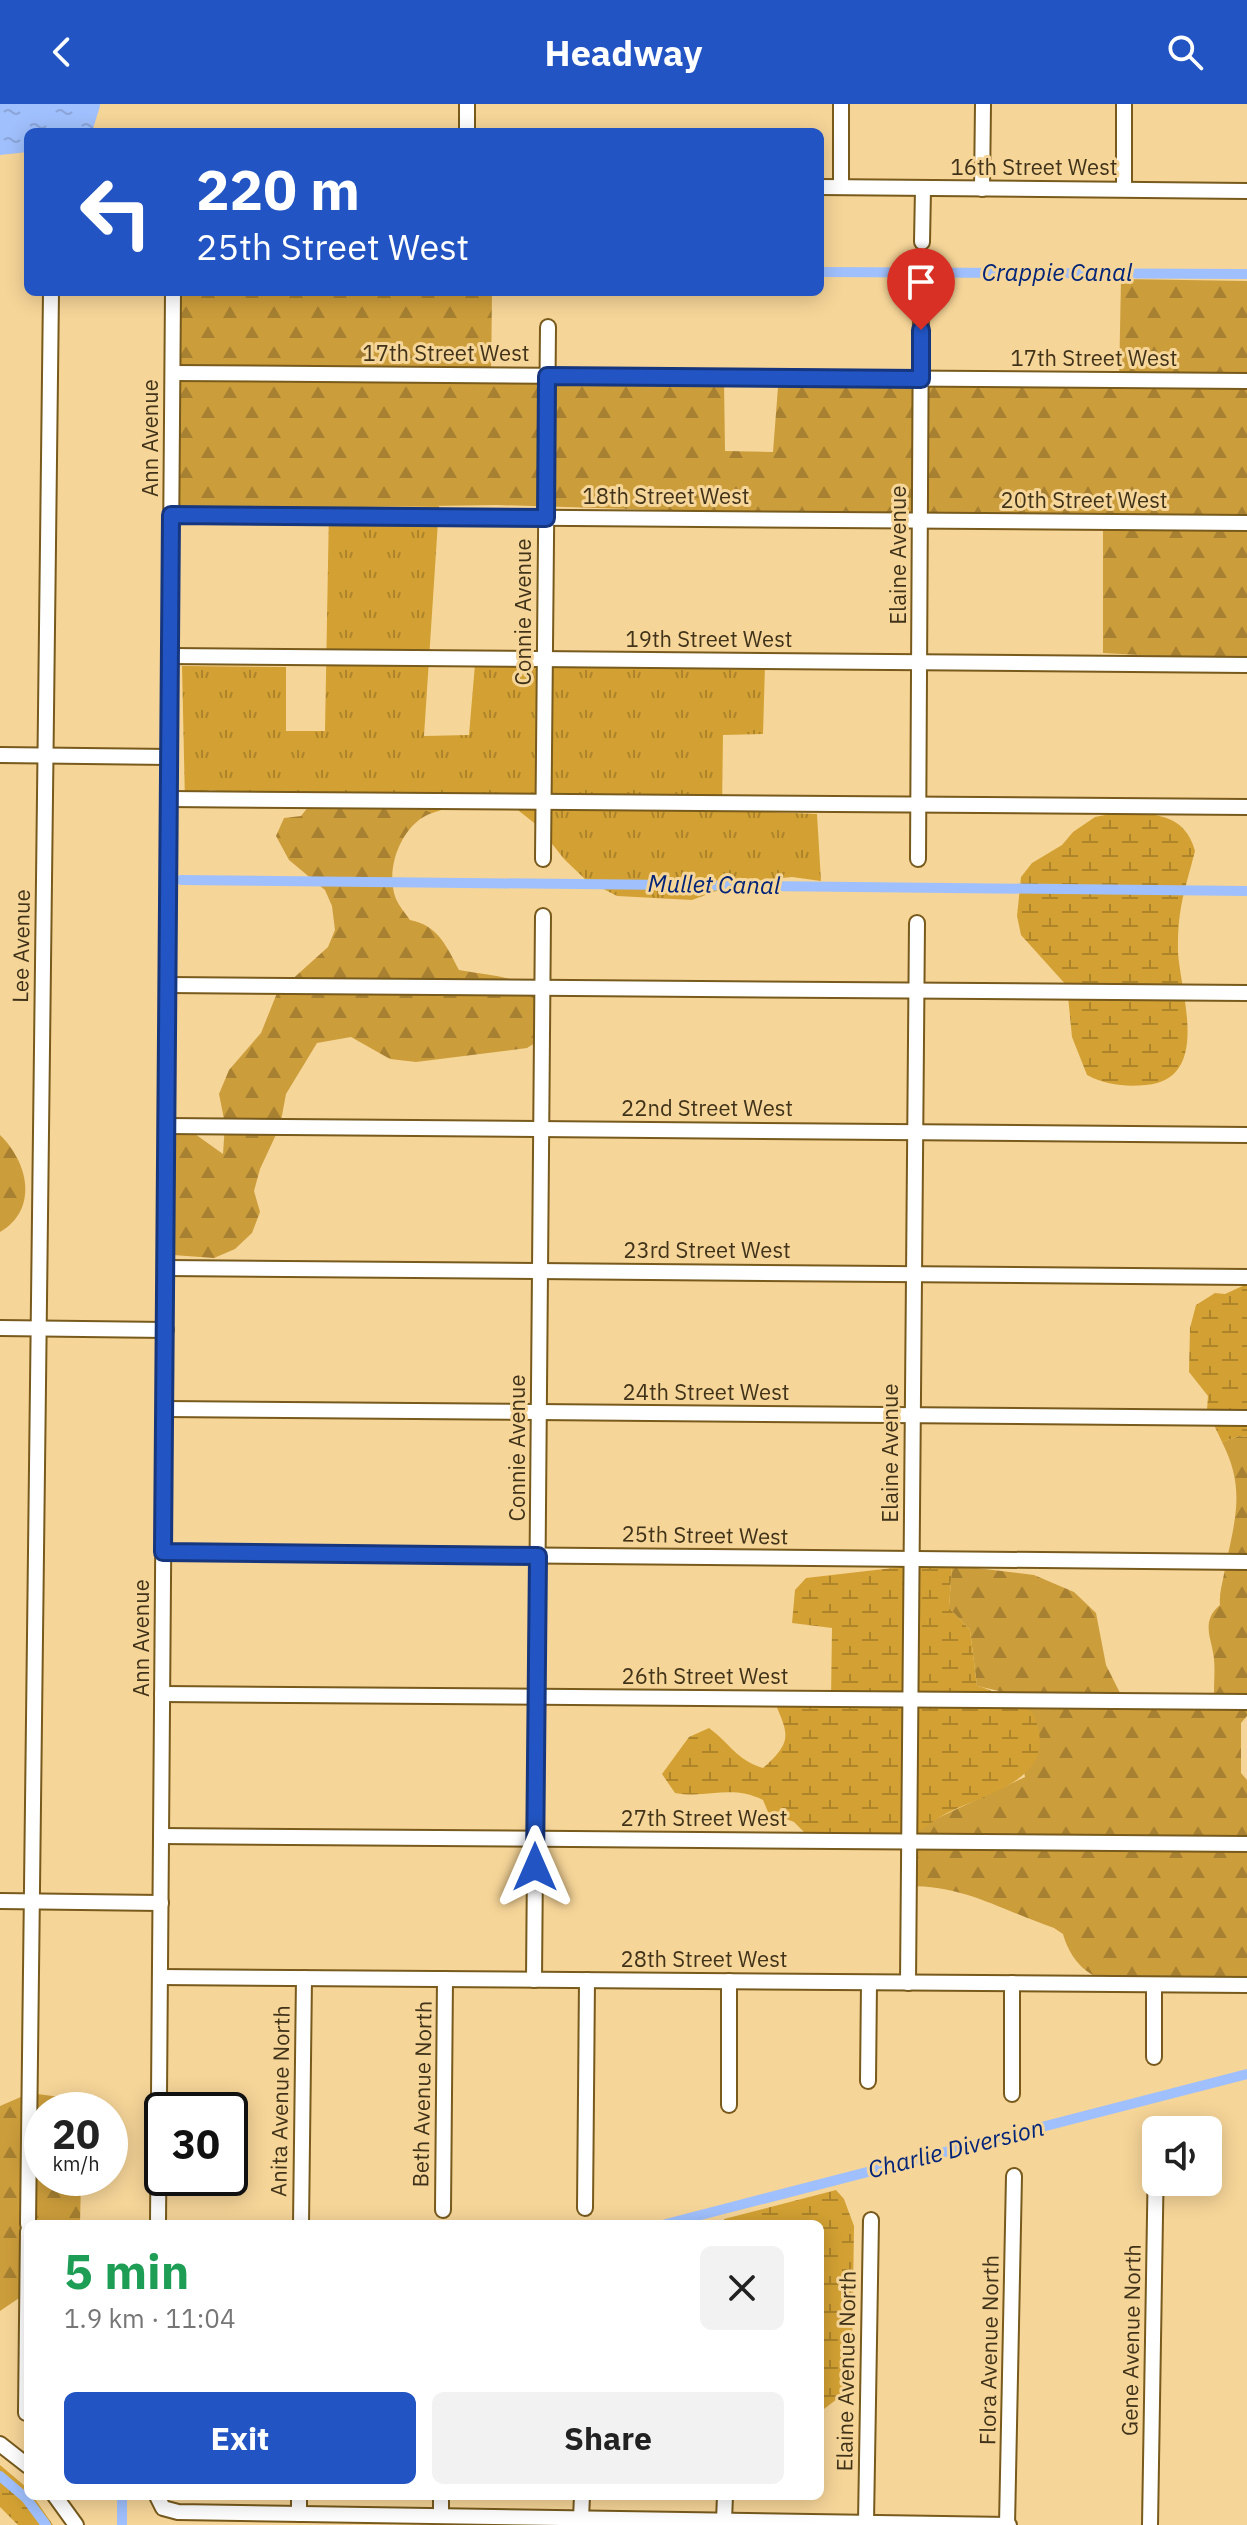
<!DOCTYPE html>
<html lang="en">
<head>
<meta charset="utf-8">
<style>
	:root { --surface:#fff; --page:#f2f2f2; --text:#222; --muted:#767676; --accent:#2255c3 }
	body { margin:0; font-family:"IBM Plex Sans",sans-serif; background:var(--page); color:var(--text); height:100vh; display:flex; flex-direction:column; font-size:30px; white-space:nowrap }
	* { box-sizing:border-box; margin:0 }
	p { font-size:26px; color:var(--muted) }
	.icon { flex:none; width:44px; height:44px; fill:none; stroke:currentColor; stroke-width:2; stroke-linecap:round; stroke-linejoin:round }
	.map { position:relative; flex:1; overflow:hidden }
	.drawer { position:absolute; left:24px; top:2116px; width:800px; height:280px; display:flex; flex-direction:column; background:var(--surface); border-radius:12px; box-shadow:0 4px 20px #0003 }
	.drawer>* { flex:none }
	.banner { position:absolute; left:24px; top:24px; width:800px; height:168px; border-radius:12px; box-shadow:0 4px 20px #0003; background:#2255c3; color:#fff; overflow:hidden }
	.buttons { position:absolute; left:1142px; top:2012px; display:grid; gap:16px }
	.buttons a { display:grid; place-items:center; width:80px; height:80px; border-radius:12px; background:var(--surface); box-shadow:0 4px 20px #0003; font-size:40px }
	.speed { position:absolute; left:24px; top:1988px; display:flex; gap:16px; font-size:40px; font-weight:700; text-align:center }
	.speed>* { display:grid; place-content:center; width:104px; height:104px; border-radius:50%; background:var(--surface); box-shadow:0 4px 20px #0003; line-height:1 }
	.speed small { font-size:20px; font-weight:400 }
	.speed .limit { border:4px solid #111; border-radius:12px; background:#fff; color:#111 }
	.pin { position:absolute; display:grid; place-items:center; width:68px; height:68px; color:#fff; margin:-82px -34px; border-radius:50% 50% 50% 0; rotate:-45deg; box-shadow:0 0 8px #0007 }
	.pin .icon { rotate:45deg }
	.me { position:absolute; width:88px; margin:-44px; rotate:0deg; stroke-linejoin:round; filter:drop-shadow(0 0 6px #0008) }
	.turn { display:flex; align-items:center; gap:28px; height:168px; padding:0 40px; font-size:36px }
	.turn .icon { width:104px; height:104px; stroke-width:2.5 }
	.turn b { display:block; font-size:56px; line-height:68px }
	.round { display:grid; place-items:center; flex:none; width:84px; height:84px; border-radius:12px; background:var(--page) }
	.summary { display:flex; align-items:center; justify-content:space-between; height:136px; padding:0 40px }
	h1 { font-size:48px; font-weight:800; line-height:60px; color:#1e9e55 }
	.primary-button { display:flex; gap:16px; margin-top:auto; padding:16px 40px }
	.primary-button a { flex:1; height:92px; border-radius:12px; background:var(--accent); color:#fff; font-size:32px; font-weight:800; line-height:92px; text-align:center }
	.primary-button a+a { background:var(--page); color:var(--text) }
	header { display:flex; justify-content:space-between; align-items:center; height:104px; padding:0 40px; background:var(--accent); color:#fff; font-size:36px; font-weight:800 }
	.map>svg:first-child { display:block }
</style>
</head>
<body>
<header><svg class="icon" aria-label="back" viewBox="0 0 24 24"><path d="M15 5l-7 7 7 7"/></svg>Headway<svg class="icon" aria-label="search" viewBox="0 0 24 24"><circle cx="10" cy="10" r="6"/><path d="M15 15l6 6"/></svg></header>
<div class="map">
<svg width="1247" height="2421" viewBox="0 0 1247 2421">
	<defs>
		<pattern id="grass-tufts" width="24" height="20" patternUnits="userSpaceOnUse" patternTransform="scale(2)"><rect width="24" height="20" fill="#d3a133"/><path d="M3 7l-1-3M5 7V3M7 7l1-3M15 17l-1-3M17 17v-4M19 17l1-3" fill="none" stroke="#ad842a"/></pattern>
		<pattern id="forest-firs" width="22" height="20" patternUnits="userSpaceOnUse" patternTransform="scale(2)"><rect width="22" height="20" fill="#cc9d3b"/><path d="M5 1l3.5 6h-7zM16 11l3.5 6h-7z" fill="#a78131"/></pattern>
		<pattern id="wetland-marsh" width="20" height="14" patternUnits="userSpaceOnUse" patternTransform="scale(2)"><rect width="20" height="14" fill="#d3a133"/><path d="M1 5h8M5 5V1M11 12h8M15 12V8" fill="none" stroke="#ad842a"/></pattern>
		<pattern id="water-ripples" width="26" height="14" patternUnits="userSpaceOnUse" patternTransform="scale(2)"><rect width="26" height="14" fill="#a0c0fd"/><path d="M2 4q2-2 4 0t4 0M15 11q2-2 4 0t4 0" fill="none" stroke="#8ba5d8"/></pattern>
	</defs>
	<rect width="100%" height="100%" fill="#f6d598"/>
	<path fill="url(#grass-tufts)" d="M439 402 424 632 469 631 475 560 765 561 763 630 723 631 722 706 817 710 821 777 792 773 738 779 692 796 617 792 586 776 564 755 538 722 514 703 454 702 432 709 397 693 369 689 312 698 210 686 185 698 182 562 286 563V627H325L329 404Z"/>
	<g fill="url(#forest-firs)">
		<path d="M1121 175 1247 177V557L1103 549V419L496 401 172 406 174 188H492L491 275 724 276 725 347 773 348 779 270 1119 277Z"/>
		<path d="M369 689 397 693 432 709C402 719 384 765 396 795 399 802 405 809 410 816 438 821 447 843 459 866 512 876 538 869 551 929L527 944 416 958 390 955 351 933 317 939 286 990 280 1022 260 1065 254 1087 260 1108 252 1129 235 1145 214 1154 173 1151 166 1018 188 1025 223 1050 225 1020 219 990 229 966 261 929 277 889 328 843 335 826 332 802 325 786 289 756 276 732 284 714 301 712 312 698Z"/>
		<path d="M0 1031C28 1058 39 1105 0 1128Z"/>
		<path d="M1239 1332 1247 1333V1612L1241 1619V1669L1247 1676V1875C1217 1875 1113 1883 1091 1870 1077 1862 1067 1845 1063 1830L1054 1824C996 1804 964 1780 900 1782V1737L925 1720 1025 1673 1011 1599 999 1587 977 1582 970 1526 949 1504 952 1461 1034 1471 1074 1488 1096 1509 1106 1561 1125 1599 1213 1606 1218 1590 1214 1589C1214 1578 1215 1566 1214 1555 1212 1534 1200 1518 1220 1501 1219 1490 1222 1481 1224 1470 1234 1418 1247 1387 1222 1338Z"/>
		<path d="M30 1989 60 1993 77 2006H42V2074H81L80 2120H28V2188L0 2207V2002Z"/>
	</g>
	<g fill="url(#wetland-marsh)">
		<path d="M1120 708C1154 710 1185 709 1195 747 1185 786 1178 802 1178 843 1177 880 1215 975 1146 981 1125 983 1106 981 1087 971L1072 933 1067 882 1021 831 1017 812 1021 773 1032 759 1062 741 1073 728 1095 713Z"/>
		<path d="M1247 1180V1333L1239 1332 1222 1338 1207 1306 1208 1292 1189 1268 1190 1224 1196 1201 1215 1189 1225 1190Z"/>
		<path d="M919 1461H952L949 1504 970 1526 977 1582C998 1587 1012 1599 1032 1608 1064 1674 991 1687 947 1709 933 1716 914 1733 899 1737 876 1742 836 1736 812 1736L794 1718 768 1708 763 1696C730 1680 709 1695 675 1689L662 1670 689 1633 709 1624C732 1641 735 1655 763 1664 795 1636 787 1629 774 1596L831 1595 832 1524 792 1519 795 1486 806 1474Z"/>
		<path d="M836 2086 844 2095 854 2122 852 2262 841 2292 820 2308V2120H724V2115Z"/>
		<path d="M0 2361 26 2383 28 2392H33L53 2421H18L0 2403Z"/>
	</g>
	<path fill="url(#water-ripples)" d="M0 0H100V2L92 28H28V48L0 51Z"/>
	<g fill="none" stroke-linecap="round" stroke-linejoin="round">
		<g stroke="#a0c0fd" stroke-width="10">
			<path d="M820 168 1247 170"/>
			<path d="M181 776 1247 787"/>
			<path d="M666 2120 1247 1970"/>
			<path d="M0 2372 26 2394 46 2421"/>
			<path d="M122 2392V2421"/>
		</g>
		<g stroke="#775a1c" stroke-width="18">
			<g id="minor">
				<path d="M841 0V83"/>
				<path d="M1124 0V85"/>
				<path d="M467 28V0"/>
				<path d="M820 83 1247 87"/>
				<path d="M982 85 983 0"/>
				<path d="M922 138 923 85"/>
				<path d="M173 269 1247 277"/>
				<path d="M171 411 1247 419"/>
				<path d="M171 552 1247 561"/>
				<path d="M0 651 170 653"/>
				<path d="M169 695 1247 703"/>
				<path d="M543 755 548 223"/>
				<path d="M918 755 921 202"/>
				<path d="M168 881 1247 889"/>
				<path d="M167 1022 1247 1031"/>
				<path d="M166 1164 1247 1173"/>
				<path d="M0 1224 166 1226"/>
				<path d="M165 1305 1247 1314"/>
				<path d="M163 1448 1247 1458"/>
				<path d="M162 1590 1247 1598"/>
				<path d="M161 1732 1247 1740"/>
				<path d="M0 1797 161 1799"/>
				<path d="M160 1873 1247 1881"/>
				<path d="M534 1876 543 812"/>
				<path d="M729 1877V2001"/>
				<path d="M908 1879 917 819"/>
				<path d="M1154 1953V1881"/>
				<path d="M868 1977 869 1879"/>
				<path d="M1012 1990V1879"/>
				<path d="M585 2104 587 1876"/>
				<path d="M443 2106 445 1875"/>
				<path d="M28 2120 51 188"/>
				<path d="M158 2120 173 188"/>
				<path d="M301 2120 304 1874"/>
				<path d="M26 2309 28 2127"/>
				<path d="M0 2340 28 2362"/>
				<path d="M55 2392 76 2421"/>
				<path d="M157 2392 163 2404 178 2408 1009 2421"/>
				<path d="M299 2410V2392"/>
				<path d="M441 2412V2392"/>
				<path d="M581 2414 582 2392"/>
				<path d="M724 2416 725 2392"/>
				<path d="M866 2418 871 2116"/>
				<path d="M1007 2421 1014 2072"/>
				<path d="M1150 2421 1156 2051"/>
			</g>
		</g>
		<use href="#minor" stroke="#fff" stroke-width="14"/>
	</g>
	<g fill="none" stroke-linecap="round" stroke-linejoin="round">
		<g stroke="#16377f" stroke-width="20">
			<path id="route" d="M535 1763 538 1452 163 1448 171 411 546 414 547 272 921 275V226"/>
		</g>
		<use href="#route" stroke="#2255c3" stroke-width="14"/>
	</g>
	<g text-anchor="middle" stroke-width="6" stroke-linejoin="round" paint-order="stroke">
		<g font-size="22" fill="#40331a" stroke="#f6d598">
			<text x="1034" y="71">16th Street West</text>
			<text x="446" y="257">17th Street West</text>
			<text x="1094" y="262">17th Street West</text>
			<text transform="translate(150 334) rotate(-90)" y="8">Ann Avenue</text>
			<text x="666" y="400">18th Street West</text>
			<text x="1084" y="404">20th Street West</text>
			<text transform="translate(898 451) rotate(-90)" y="8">Elaine Avenue</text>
			<text transform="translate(523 508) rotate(-90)" y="8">Connie Avenue</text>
			<text x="709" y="543">19th Street West</text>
			<text transform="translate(21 842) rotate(-89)" y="8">Lee Avenue</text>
			<text x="707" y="1012">22nd Street West</text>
			<text x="707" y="1154">23rd Street West</text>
			<text x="706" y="1296">24th Street West</text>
			<text transform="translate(517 1344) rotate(-90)" y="8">Connie Avenue</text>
			<text transform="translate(890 1349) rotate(-90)" y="8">Elaine Avenue</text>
			<text transform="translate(705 1431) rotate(1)" y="8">25th Street West</text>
			<text transform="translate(141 1534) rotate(-90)" y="8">Ann Avenue</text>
			<text x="705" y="1580">26th Street West</text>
			<text x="704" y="1722">27th Street West</text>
			<text x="704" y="1863">28th Street West</text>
			<text transform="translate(422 1990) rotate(-89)" y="8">Beth Avenue North</text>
			<text transform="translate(280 1997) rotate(-89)" y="8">Anita Avenue North</text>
			<text transform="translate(1131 2236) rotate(-89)" y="8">Gene Avenue North</text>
			<text transform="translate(989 2246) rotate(-89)" y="8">Flora Avenue North</text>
			<text transform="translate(846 2267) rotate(-89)" y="8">Elaine Avenue North</text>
		</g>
		<g font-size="24" font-style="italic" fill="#002479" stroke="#f6d598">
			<text x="1057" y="177">Crappie Canal</text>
			<text transform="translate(714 781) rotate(1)" y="8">Mullet Canal</text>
			<text transform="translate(956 2045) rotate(-14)" y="8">Charlie Diversion</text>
		</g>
	</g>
</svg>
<div class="buttons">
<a><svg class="icon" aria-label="sound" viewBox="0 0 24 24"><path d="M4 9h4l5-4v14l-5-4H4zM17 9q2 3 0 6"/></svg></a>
</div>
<div class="speed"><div>20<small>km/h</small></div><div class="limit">30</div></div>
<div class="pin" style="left:921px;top:226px;background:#d93025"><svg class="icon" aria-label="arrive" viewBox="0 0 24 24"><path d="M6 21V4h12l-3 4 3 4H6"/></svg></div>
<svg class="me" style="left:535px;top:1763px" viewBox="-20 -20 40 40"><path d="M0-17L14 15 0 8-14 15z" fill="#2255c3" stroke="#fff" stroke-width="4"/></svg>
<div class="banner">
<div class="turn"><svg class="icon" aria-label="left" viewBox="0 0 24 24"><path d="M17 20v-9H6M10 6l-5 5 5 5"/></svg><div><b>220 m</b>25th Street West</div></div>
</div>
<section class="drawer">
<div class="summary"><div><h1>5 min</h1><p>1.9 km · 11:04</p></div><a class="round"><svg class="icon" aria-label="close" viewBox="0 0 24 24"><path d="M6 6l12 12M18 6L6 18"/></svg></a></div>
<div class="primary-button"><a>Exit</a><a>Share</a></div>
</section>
</div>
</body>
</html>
